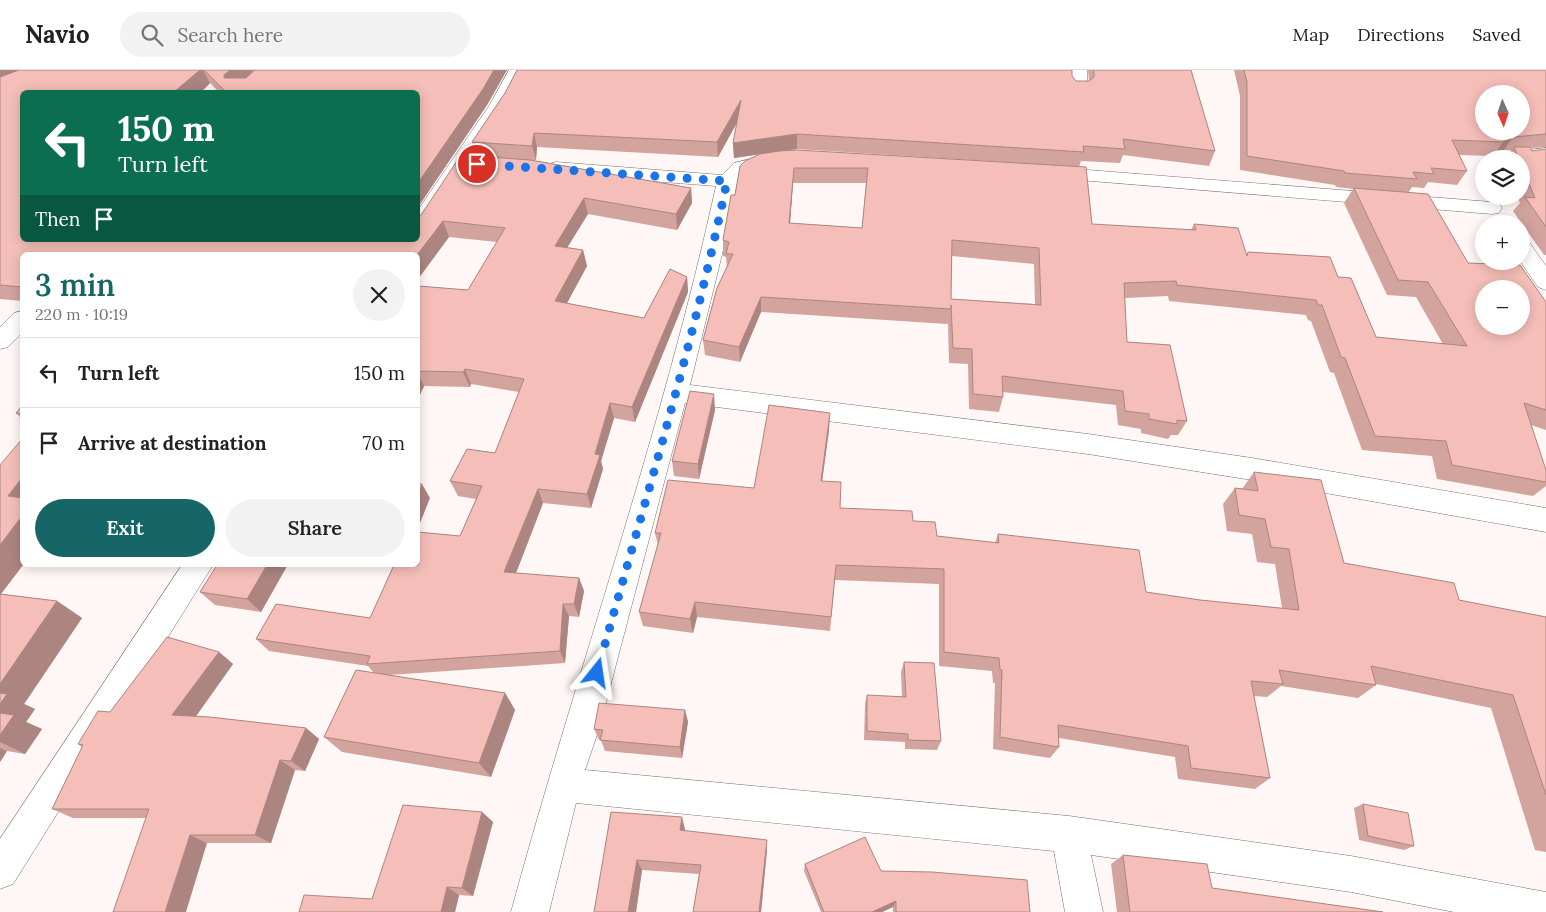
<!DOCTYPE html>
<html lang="en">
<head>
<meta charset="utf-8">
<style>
	:root { --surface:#fff; --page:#f2f2f2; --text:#222; --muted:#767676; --line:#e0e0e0; --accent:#176667 }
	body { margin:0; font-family:Lora,serif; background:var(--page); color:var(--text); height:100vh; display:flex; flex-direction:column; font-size:19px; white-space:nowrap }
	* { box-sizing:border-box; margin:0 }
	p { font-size:16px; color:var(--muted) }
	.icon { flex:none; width:28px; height:28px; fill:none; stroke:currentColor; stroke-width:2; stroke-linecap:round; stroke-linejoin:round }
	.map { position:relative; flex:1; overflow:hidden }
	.panel { position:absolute; left:20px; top:182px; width:400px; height:315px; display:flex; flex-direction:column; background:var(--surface); border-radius:8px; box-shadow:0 2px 12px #0003 }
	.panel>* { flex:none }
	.top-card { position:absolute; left:20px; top:20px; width:400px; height:152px; border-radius:8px; box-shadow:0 2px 12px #0003; background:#0b6e4f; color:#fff; overflow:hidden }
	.needle { width:32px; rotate:177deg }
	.fabs { position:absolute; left:1475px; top:15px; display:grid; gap:10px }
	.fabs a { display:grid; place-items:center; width:55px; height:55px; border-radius:50%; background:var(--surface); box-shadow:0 2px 12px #0003; font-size:25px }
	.pin { position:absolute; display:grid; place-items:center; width:42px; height:42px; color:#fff; margin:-21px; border:2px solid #fff; border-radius:50%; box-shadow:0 1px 5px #0007 }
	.me { position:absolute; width:55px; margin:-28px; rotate:15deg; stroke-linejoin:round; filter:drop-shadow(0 0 4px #0008) }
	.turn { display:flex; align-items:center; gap:18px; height:105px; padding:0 15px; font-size:22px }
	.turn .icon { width:65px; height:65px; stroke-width:2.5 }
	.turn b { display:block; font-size:35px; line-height:42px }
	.then { display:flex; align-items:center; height:48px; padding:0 15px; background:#0003; gap:10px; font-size:19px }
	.round { display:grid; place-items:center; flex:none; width:52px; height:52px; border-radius:26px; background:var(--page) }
	.summary { display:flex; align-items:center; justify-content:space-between; height:85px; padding:0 15px }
	h1 { font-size:30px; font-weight:600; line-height:38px; color:var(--accent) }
	.button { display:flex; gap:10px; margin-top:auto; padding:10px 15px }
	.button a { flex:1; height:58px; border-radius:30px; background:var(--accent); color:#fff; font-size:20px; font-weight:600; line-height:58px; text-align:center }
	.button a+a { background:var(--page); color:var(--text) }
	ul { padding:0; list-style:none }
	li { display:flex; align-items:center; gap:15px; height:70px; padding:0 15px; border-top:1px solid var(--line) }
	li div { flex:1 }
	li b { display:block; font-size:19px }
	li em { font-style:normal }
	header { display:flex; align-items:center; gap:30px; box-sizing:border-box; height:70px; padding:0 25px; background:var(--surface); border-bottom:1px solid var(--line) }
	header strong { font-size:24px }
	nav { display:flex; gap:28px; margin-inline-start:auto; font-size:18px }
	.search { width:350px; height:45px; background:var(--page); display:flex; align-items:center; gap:12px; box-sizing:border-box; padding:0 18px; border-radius:28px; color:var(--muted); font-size:19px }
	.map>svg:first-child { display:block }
</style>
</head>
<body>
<header>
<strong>Navio</strong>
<div class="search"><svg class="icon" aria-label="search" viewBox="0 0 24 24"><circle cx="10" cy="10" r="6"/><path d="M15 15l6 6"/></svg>Search here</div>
<nav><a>Map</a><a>Directions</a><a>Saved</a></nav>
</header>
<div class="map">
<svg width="1546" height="842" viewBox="0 0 1546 842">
	<rect width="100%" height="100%" fill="#fff7f6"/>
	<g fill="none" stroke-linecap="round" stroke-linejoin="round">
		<g stroke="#7c6c6a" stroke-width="1">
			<g id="minor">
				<path d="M509 0H527L507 36 426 160 418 162V140L489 36Z"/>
				<path d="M1069 0H1087L1088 20 1085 24H1073L1070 20Z"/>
				<path d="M1546 78V90L1521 93V89H1493L1496 85 1503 83Z"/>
				<path d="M775 83 782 85 785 89 782 93 748 101 737 113 727 164 690 315 1088 364 1252 388 1546 438V462L1252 410 1088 384 685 333 599 659 585 700 1069 746 1351 786 1546 822V842H1454L1351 822 1091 785 1103 842H1065L1054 781 576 733 549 842H511C577 600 662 362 716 116L556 104 549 102 546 98 549 94 556 92 722 105 734 93Z"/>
				<path d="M1050 97 1492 132 1499 133 1502 138 1499 143 1492 144 1043 107 1040 103 1043 99Z"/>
				<path d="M1521 170 1529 172 1546 196V220L1538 217 1520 191Z"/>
				<path d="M22 241V263L8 277 0 279V257L14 243Z"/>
				<path d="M182 495H213L13 814 0 819V769Z"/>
			</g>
		</g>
		<use href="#minor" fill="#fff" fill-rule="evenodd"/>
	</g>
	<g fill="#d3a39e" fill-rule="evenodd">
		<path d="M0 0H254L246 8 255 0H507L487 35 418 137V22H219L210 13 201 22H22V170H395L394 171H401L402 170H418V146L421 145 461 85 476 86 472 72 505 23 517 0H1072V6L1076 11H1089L1088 0H1191L1215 81 1209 96 1123 85 1120 93 1081 91 1079 97 797 79 790 80H797L1086 97 1092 154 1191 160 1194 154 1238 158 1246 185 1248 182 1330 187 1338 207 1351 208 1376 267 1443 274 1416 227 1387 225 1344 133 1353 119 1336 117 1335 115 1240 100V26L1234 0H1546V77L1531 78 1532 81 1546 79V185H1544L1513 141 1520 133 1517 126H1521V89H1505L1511 80 1503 81 1493 86 1459 85 1467 101 1457 115 1428 112 1424 118 1412 117 1408 123 1428 124 1468 193 1520 195 1546 232V360L1531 355 1546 400V416L1533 426 1437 409 1432 386 1362 380 1334 303 1330 302 1311 251 1308 250 1306 245 1169 231 1168 226 1125 228 1127 272 1170 275 1187 351 1178 365H1171L1168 369 1141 363V359L1118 355 1116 335 1003 322V327L999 342 969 339 968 294 949 293 948 253 947 254 761 242 740 292 705 285 703 270 717 218 727 198 726 187 723 186V170L731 125H735L740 96 745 91 760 84 734 88 733 73 737 53 718 87 537 77 536 90H532L691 118 692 133 677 160 588 144 567 177 583 180 587 196 567 233 644 248 670 199 687 207 688 222 635 352 614 348 601 391 603 399 591 438 543 433 516 503 579 508 584 521 579 547 569 546 565 593 389 605 505 623 515 640 491 707 342 682 324 667 356 600 374 603 368 596 269 581 256 569 276 534 370 548 393 497 373 495H418V462L460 466 476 429 458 426 450 411 467 379 495 383 519 322 471 314 470 317 424 316 418 329V216L468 220 497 172 449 167 418 209V185H22V231L0 229ZM1484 24H1521V61H1484ZM793 113H866L862 158 790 153ZM952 186 1034 194 1035 234 951 229ZM1484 219H1521V256H1484Z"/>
		<path d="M22 336V349L16 343Z"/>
		<path d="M715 340 699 409 674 406 672 391Z"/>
		<path d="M829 360 822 411 840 438 913 451 937 466 995 473 998 464 1146 522 1200 530 1282 538 1275 494 1257 492 1252 464 1227 461 1223 434 1235 418 1242 419 1254 402 1344 493 1459 530 1546 547V782L1535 780 1491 638 1376 614V615L1358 628 1281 616 1267 627 1254 626 1270 708 1255 719 1178 709 1175 687 1059 668V677L1050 688 993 679 995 613H993L992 601 939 596V514L835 510 830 561 697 547 693 563 643 556 639 542 658 475 655 463 754 418Z"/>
		<path d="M0 395 23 495 1 524 57 531 82 548 24 634 35 639 26 652 42 659 25 684 7 681 0 692Z"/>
		<path d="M217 495H286L287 496 261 542 215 535 200 522Z"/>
		<path d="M219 582 233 594 196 646 306 658 319 669 305 701 295 700 271 773H207L146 748H73L52 739 82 677 78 674 110 642Z"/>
		<path d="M904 592 941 671 937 680 905 679V672L864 670 865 634 867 625 902 627 901 602Z"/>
		<path d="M685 640 688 652 682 688 605 681 601 670H599L594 659Z"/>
		<path d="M1363 734 1414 776 1404 780 1359 770 1354 738Z"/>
		<path d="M482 742 493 752 473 826 459 825 455 842H299L372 829Z"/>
		<path d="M611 742 685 759V761L767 780 761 842H693L699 804 642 800 636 842H594Z"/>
		<path d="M1123 785 1212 818 1383 842H1117L1111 794Z"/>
		<path d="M805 794 881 801 1030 842H893V837L882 842H821L804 801Z"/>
	</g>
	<g fill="#ac8581">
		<path d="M0 0H29L0 13Z"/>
		<path d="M200 0H203L210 13 201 22H174Z"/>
		<path d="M230 0H254L233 21 224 8V5Z"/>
		<path d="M494 0H507L487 35 418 137V113Z"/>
		<path d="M741 30V45L718 87 717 72Z"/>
		<path d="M534 63 537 77 536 90 532 76Z"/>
		<path d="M797 64V79L734 88 733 73Z"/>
		<path d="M1513 67 1503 81 1493 86 1503 72Z"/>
		<path d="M794 98 793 113 789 168V153Z"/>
		<path d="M691 118 692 133 677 160 676 144Z"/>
		<path d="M584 128 588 144 559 191 555 176Z"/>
		<path d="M443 151 449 167 418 209 417 185Z"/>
		<path d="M583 180 587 196 560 246 555 231Z"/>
		<path d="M687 207 688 222 635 352 632 337Z"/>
		<path d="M761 227V242L740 292 739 277Z"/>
		<path d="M465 299 471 314 470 317 463 302Z"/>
		<path d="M418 304 424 316 418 329Z"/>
		<path d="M714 324 715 340 699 409 698 394Z"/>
		<path d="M610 333 614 348 601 391 603 399 591 438 587 424 595 384Z"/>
		<path d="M830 343 829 360 820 427 821 411Z"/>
		<path d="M22 408V438L8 426Z"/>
		<path d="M422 414 430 428 418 458V425Z"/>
		<path d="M538 419 543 433 511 516 504 502Z"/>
		<path d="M22 446V495H23L0 525V475Z"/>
		<path d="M267 495H286L287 496 261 542 247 529Z"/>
		<path d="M579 508 584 521 579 547 574 534Z"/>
		<path d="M57 531 82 548 24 634 35 639 26 652 42 659 25 684 0 672V614Z"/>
		<path d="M695 532 697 547 693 563 690 549Z"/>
		<path d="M563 534 569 546 565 593 560 581Z"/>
		<path d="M219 582 233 594 189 656 172 645Z"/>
		<path d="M505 623 515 640 491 707 479 693Z"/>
		<path d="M685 640 688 652 682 688 680 677Z"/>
		<path d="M306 658 319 669 305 701 291 691Z"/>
		<path d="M0 678 7 681 0 692Z"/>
		<path d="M280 690 295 700 271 773 255 765Z"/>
		<path d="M482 742 493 752 473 826 462 818Z"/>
		<path d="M682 747 685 759 684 771 680 760Z"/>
		<path d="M190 765 207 773 186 842H165Z"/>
		<path d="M767 770V780L761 842H759Z"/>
		<path d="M637 790 642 800 636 842H628Z"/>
		<path d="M447 817 459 825 455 842H441Z"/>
		<path d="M896 831 893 837 882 842H872Z"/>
	</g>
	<g fill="#f5beb8" stroke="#ac8581" fill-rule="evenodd">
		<path d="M19 0H200L174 22H22V170H378V171H401L402 170H418V146L421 145 461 85 530 90 691 118 676 144 584 128 555 176 583 180 555 231 644 248 670 199 687 207 632 337 610 333 595 384 600 385 587 424 538 419 504 502 579 508 574 534H563L560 581 367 594 370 586 256 569 276 534 370 548 394 495H418V462L460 466 482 416 450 411 467 379 495 383 524 309 465 299 463 302 418 301V216L468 220 505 158 443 151 417 185H22V217L0 215V7Z"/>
		<path d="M204 0H230L224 5V8H246L255 0H494L483 19 418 113V22H226Z"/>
		<path d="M517 0H1072V6L1076 11H1089L1094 7V0H1191L1215 81 1123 69 1125 79 1083 76 1084 82 797 64 733 73 741 30 717 72 534 63 532 76 472 72 505 23Z"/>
		<path d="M1244 0H1546V64L1513 67 1503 72 1452 70 1467 101 1431 98 1434 104 1413 102 1417 109 1345 103 1344 101 1247 86V12ZM1484 24H1521V61H1484Z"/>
		<path d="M1514 77H1530L1532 81 1546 79V157L1525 127 1535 128 1521 95V89H1519Z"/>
		<path d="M797 80 1086 97 1092 154 1196 160 1194 154 1238 158 1247 186 1248 182 1330 187 1338 207 1351 208 1376 267 1467 276 1428 212 1398 210 1354 118 1428 124 1468 193 1520 195 1546 232V340L1524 333 1546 400V412L1452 395 1446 371 1375 366 1345 288 1341 287 1322 235H1318L1316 230 1177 215 1176 211 1124 213 1127 272 1170 275 1187 351 1177 350V354L1149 349V344L1125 341 1123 321 1002 306 1003 327 973 324 972 279 953 278 951 235V239L761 227 739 277 703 270 717 218 733 184H726L729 172 723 170 731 125H735L740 96 745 91 760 84 779 81ZM794 98H868L862 158 789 153ZM952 170 1039 178 1041 235 951 229ZM1484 219H1521V256H1484Z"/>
		<path d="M690 321 714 324 698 394 672 391Z"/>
		<path d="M769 335 830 343 821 411 841 412 840 438 912 441 913 451 935 452 937 466 999 473 998 464 1139 480 1146 522 1200 530 1299 540 1289 479 1271 477 1265 449 1239 445 1235 418 1258 421 1254 402 1321 410 1344 493 1454 513 1459 530 1546 547V725L1513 625 1371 596 1376 615 1279 600 1283 614 1251 611 1270 708 1191 698 1188 676 1058 655 1059 677 1000 667 1002 600H1000L999 588 944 582V499L836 495 831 547 695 532 690 549 639 542 661 463H655L668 410 754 418Z"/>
		<path d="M22 336V344L16 343Z"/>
		<path d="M22 369V408L8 426 22 428V446L0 475V395Z"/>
		<path d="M418 414H422L418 425Z"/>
		<path d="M217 495H267L247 529 200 522Z"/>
		<path d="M0 524 57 531 0 614Z"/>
		<path d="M167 567 219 582 172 645 210 647 306 658 291 691 280 690 255 765H190L165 842H113L149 739H52L83 675 78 674 98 641 110 642Z"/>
		<path d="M904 592 934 593 941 671 908 670V664L867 661V625L906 627Z"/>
		<path d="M356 600 505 623 479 693 324 667Z"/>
		<path d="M0 623 7 624 0 634Z"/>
		<path d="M599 633 685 640 680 677 600 670 603 660 594 659Z"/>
		<path d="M0 643 14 645 0 665Z"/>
		<path d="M1363 734 1408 743 1414 776 1368 766Z"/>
		<path d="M403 735 482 742 462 818 447 817 441 842H299L304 825 372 829Z"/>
		<path d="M611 742 682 747 680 760 767 770 759 842H693L701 795 637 790 628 842H594Z"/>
		<path d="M865 767 881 801 932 802 1027 810 1030 842H896V831L872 842H824L805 794Z"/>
		<path d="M1123 785 1207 794 1212 818 1383 842H1130Z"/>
	</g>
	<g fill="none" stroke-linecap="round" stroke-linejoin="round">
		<path stroke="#1a73e8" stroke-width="9" stroke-dasharray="0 16.2" d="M477 94 727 111C693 277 642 440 597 603"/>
	</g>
</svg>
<div class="fabs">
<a><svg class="needle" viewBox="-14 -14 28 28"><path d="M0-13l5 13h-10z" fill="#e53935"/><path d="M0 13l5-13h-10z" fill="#767676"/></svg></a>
<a><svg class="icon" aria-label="layers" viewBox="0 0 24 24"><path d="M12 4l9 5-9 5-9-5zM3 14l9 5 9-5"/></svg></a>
<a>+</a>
<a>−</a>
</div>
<div class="pin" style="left:477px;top:94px;background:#d93025"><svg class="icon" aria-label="arrive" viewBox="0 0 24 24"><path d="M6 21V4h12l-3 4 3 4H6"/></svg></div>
<svg class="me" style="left:597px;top:603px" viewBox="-20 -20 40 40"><path d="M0-17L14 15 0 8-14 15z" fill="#1a73e8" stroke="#fff" stroke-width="4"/></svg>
<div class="top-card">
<div class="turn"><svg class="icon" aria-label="left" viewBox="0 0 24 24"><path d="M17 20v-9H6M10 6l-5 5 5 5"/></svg><div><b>150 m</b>Turn left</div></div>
<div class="then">Then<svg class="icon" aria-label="arrive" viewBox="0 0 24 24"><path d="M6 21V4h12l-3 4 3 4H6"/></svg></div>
</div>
<section class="panel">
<div class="summary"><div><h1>3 min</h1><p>220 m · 10:19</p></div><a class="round"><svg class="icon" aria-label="close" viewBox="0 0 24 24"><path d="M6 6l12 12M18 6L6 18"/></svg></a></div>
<ul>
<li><svg class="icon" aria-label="left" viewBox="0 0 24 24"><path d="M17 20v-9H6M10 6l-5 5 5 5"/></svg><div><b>Turn left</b></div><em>150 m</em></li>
<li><svg class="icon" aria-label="arrive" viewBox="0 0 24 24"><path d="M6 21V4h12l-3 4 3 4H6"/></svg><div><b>Arrive at destination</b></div><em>70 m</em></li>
</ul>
<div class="button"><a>Exit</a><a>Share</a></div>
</section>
</div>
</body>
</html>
